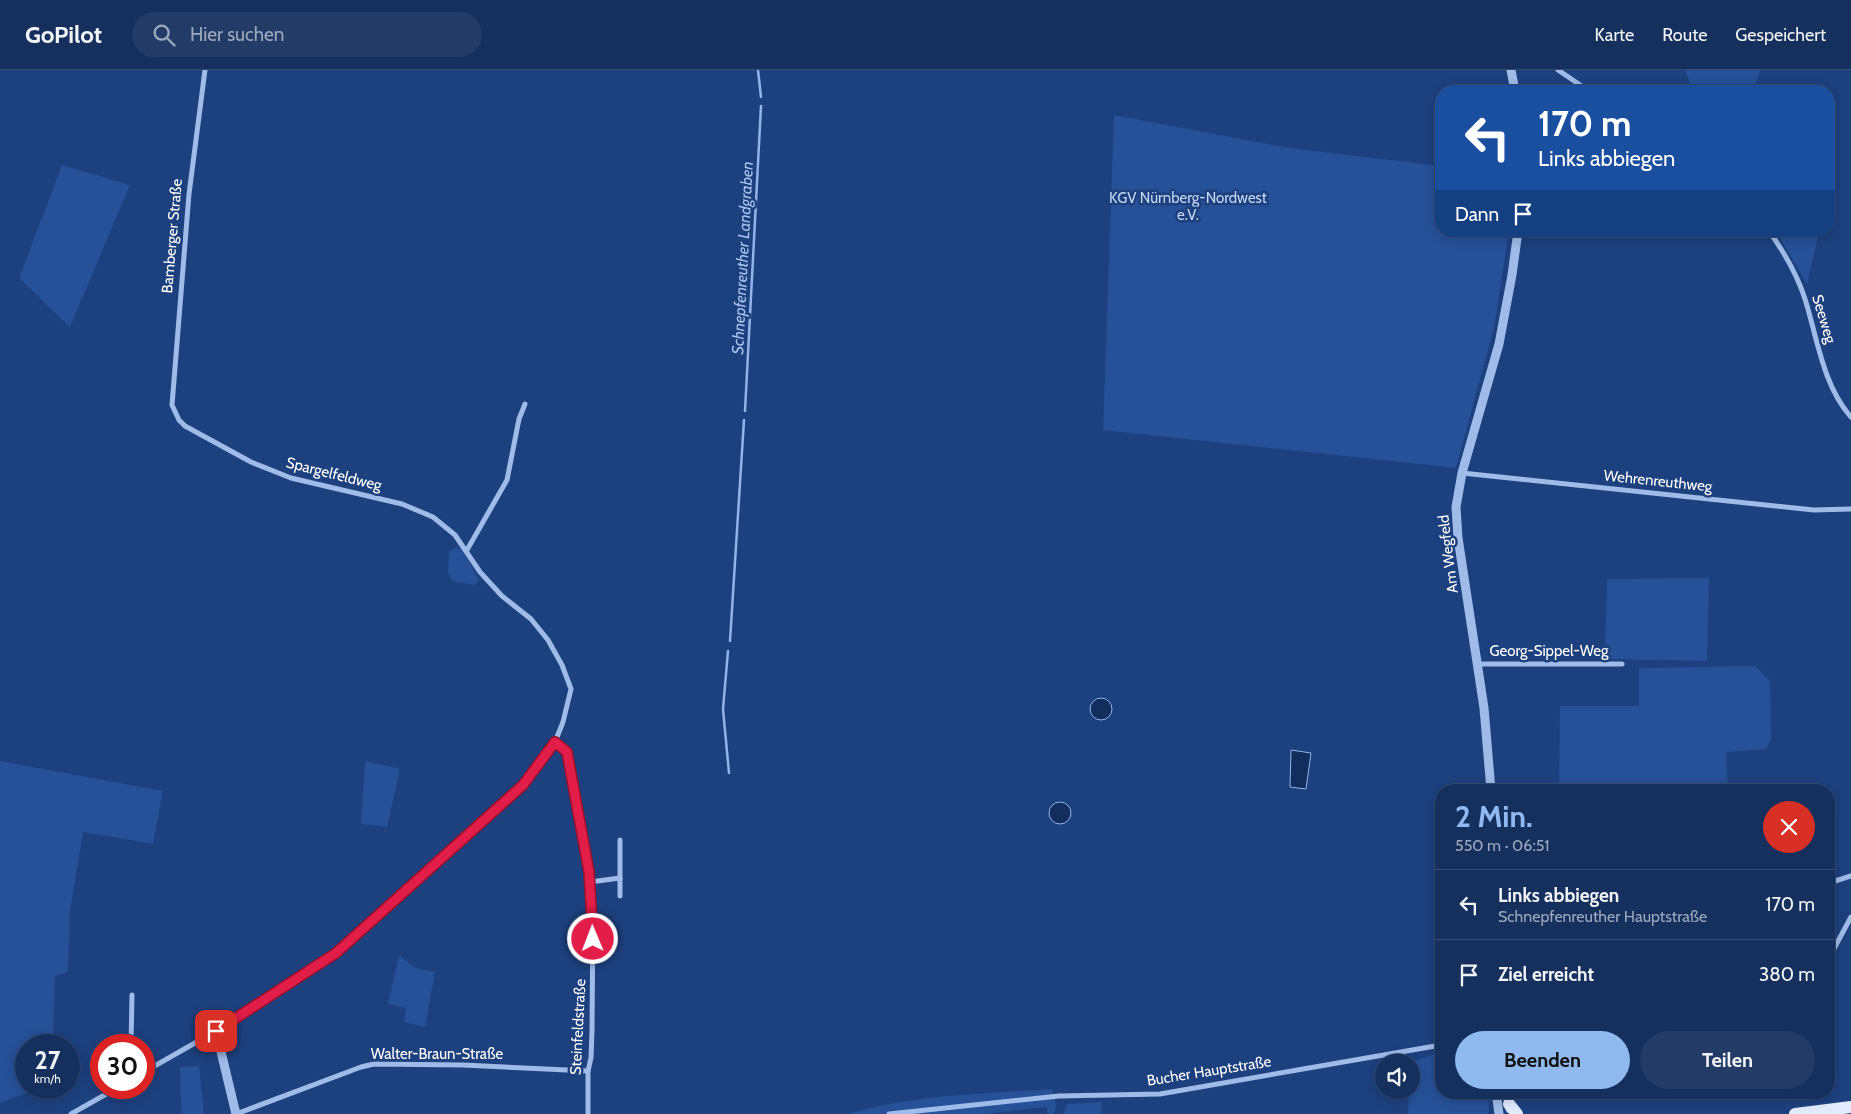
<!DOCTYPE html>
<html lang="de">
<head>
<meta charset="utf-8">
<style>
	:root { --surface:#16305e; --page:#233c67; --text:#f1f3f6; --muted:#9ea9bc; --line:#354b73; --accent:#90b9f0 }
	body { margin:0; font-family:Cabin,sans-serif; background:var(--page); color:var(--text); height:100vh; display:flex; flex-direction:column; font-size:19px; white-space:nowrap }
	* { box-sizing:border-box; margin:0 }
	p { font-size:16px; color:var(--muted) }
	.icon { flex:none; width:28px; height:28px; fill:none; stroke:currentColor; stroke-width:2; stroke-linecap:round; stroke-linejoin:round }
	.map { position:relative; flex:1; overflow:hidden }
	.drawer { position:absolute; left:1435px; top:714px; width:400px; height:315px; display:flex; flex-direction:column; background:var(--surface); border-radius:20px; box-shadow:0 2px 12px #0003,0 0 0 1px var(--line) }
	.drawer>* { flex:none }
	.top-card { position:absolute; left:1435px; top:15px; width:400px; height:152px; border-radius:20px; box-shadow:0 2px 12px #0003,0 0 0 1px var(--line); background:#1a4fa0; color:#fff; overflow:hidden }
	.tools { position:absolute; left:1375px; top:984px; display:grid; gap:10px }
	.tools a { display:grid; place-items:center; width:45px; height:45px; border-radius:50%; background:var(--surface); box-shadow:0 2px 12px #0003,0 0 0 1px var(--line); font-size:25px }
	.speed { position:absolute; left:15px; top:964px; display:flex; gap:10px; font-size:25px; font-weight:700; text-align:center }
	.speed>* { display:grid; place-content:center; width:65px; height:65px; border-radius:50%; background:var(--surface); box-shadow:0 2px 12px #0003,0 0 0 1px var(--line); line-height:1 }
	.speed small { font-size:12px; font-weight:400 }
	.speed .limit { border:8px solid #d22; background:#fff; color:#111 }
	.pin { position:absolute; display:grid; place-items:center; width:42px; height:42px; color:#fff; margin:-21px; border-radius:10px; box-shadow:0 2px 8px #0006 }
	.me { position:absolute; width:55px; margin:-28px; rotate:359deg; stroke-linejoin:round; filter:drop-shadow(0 0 4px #0008) }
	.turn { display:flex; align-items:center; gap:18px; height:105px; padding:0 20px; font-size:22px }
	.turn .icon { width:65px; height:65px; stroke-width:2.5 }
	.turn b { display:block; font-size:35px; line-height:42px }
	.then { display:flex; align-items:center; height:48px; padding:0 20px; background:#0003; gap:10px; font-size:19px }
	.round { display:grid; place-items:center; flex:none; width:52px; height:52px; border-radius:26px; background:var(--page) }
	.overview { display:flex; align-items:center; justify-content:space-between; height:85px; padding:0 20px }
	h1 { font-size:30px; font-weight:800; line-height:38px; color:var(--accent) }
	.primary-button { display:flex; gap:10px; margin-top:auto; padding:10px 20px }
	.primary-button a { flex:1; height:58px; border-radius:30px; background:var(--accent); color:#111; font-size:20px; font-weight:800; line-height:58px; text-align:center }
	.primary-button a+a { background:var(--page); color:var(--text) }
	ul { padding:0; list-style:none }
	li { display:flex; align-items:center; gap:15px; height:70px; padding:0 20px; border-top:1px solid var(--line) }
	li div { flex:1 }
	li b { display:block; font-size:19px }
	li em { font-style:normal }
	header { display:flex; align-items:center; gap:30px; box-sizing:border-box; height:70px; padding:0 25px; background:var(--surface); border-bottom:1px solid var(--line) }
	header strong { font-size:24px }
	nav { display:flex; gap:28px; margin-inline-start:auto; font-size:18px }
	.search { width:350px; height:45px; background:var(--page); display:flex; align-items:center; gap:12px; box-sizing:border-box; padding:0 18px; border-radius:28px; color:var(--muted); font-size:19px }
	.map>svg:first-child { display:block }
</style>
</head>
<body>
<header>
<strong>GoPilot</strong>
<div class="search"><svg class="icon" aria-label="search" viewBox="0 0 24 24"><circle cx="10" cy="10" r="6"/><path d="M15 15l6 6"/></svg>Hier suchen</div>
<nav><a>Karte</a><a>Route</a><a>Gespeichert</a></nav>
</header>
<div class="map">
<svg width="1851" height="1044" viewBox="0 0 1851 1044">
	<rect width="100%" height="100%" fill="#1d407e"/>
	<g fill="#265097">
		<path d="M1685 0H1760C1754 29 1744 21 1718 21L1715 17 1710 21H1693Z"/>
		<path d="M1114 45 1290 78 1441 96V161H1509L1494 258 1456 398 1103 360Z"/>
		<path d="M62 95 130 115 70 257 19 208Z"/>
		<path d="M1776 161 1819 163 1807 214Z"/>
		<path d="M456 477 462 480 479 510 474 515 452 511 448 501 449 482Z"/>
		<path d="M1709 508 1707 591 1605 589 1607 509Z"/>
		<path d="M1755 596 1770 611 1771 669 1766 679 1726 682 1728 720H1559L1560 636H1639V598Z"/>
		<path d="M0 691 163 721 153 774 83 762 70 842 68 902 55 906 53 975H26V1018H52V1023L29 1022 0 1033Z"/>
		<path d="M365 691 400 699 387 757 361 754Z"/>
		<path d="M399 885 415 898 435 902 425 957 404 952 406 938 388 934Z"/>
		<path d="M1441 982V1022L1488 1023 1489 1044H1408L1409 1020H1411V992Z"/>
		<path d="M199 996 204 1044H181L180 997Z"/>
		<path d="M1052 1019 1056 1035 1054 1044H1047V1037L986 1044H848C913 1024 984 1024 1052 1019Z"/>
		<path d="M1102 1032 1101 1044H1064L1067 1034Z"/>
	</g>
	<g fill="#132d5d" stroke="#93b4ea">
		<circle cx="1101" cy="639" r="11"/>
		<path d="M1291 680 1311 683 1306 719 1290 717Z"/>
		<circle cx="1060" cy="743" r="11"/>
	</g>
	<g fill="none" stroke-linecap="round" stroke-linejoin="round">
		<g stroke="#93b4ea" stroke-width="2.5">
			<path d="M758 0 761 27"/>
			<path d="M745 341 761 36"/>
			<path d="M730 571 744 350"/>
			<path d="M728 581 723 639 729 703"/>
		</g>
		<g stroke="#9fbbe8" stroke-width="5">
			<path d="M1558 0 1589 21"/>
			<path d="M1769 161C1784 182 1797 204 1805 229 1817 267 1823 316 1851 347"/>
			<path d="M1462 403 1814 440 1851 439"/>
			<path d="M467 480 507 410 519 349 525 334"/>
			<path d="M1477 594H1622"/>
			<path d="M555 672 567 682 589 802 593 839 592 961 591 988 588 1001V1044"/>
			<path d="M620 770V826"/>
			<path d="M590 812 620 808"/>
			<path d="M1829 813 1851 806"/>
			<path d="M1829 888 1851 847"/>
			<path d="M131 975 132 925"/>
			<path d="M144 1002 216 961 336 883 443 789 535 701 555 672 563 652 571 619 562 595 548 570 531 549 502 526 480 502 455 465 433 447 402 434 291 408 251 392 185 356 179 350 172 335 189 124 205 0"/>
			<path d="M71 1044 117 1018"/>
			<path d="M236 1044 361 997 374 994 463 995 588 1001"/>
			<path d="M889 1044 1059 1026 1160 1024 1441 975"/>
		</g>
		<g stroke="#9fbbe8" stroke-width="9">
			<path d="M1511 0 1515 21"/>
			<path d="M1491 720 1484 638 1458 468 1456 437 1462 403 1499 274 1512 205 1518 161"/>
			<path d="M216 961 236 1044"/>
			<path d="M1496 1022 1499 1044"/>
			<path d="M1507 1022 1510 1039"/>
		</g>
		<g stroke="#e2ebfe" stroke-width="12">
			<path d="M1509 1034 1517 1044"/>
			<path d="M1795 1044 1851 1037"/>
		</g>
	</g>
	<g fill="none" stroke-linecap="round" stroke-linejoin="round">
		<g stroke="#92132f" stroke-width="12">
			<path id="route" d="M216 961 336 883 523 715 555 672 567 682 589 802 593 869"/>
		</g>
		<use href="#route" stroke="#e11d48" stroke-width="9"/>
	</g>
	<g text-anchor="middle" stroke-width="5" stroke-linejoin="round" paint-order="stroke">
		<g font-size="15" fill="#c4d7f6" stroke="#1d407e">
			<text x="1188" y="133">KGV Nürnberg-Nordwest<tspan x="1188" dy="17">e.V.</tspan></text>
		</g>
		<g font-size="15" fill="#fff" stroke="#1d407e">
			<text transform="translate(172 166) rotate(-85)" y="5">Bamberger Straße</text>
			<text transform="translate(1824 249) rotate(73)" y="5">Seeweg</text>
			<text transform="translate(334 404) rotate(14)" y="5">Spargelfeldweg</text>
			<text transform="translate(1658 411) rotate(6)" y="5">Wehrenreuthweg</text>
			<text transform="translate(1448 484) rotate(-97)" y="5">Am Wegfeld</text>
			<text x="1549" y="586">Georg-Sippel-Weg</text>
			<text transform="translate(578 957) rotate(-87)" y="5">Steinfeldstraße</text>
			<text x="437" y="989">Walter-Braun-Straße</text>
			<text transform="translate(1209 1001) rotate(-9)" y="5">Bucher Hauptstraße</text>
		</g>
		<g font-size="16" font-style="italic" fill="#abc5f0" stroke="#1d407e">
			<text transform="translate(742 188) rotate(-87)" y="6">Schnepfenreuther Landgraben</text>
		</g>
	</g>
</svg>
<div class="tools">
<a><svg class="icon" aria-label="sound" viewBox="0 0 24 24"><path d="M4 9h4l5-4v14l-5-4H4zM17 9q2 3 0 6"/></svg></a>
</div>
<div class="speed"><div>27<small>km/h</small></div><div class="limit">30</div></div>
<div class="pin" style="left:216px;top:961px;background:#d93025"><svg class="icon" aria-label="arrive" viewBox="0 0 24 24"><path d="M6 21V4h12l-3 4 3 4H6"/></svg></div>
<svg class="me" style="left:593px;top:869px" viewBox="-20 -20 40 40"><circle r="17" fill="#e11d48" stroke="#fff" stroke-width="3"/><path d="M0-11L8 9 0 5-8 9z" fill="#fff"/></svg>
<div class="top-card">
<div class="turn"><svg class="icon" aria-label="left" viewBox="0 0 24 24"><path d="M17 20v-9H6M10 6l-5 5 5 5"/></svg><div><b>170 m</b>Links abbiegen</div></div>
<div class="then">Dann<svg class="icon" aria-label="arrive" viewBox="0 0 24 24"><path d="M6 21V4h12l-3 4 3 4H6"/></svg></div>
</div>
<section class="drawer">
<div class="overview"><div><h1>2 Min.</h1><p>550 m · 06:51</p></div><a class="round" style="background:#d93025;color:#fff"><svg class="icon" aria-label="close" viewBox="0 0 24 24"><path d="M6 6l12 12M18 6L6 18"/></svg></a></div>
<ul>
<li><svg class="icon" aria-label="left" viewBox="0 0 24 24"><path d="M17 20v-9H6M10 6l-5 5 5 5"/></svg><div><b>Links abbiegen</b><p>Schnepfenreuther Hauptstraße</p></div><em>170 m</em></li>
<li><svg class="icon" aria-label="arrive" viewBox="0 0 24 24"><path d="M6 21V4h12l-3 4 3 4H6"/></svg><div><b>Ziel erreicht</b></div><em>380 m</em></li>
</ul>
<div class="primary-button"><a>Beenden</a><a>Teilen</a></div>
</section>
</div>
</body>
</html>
